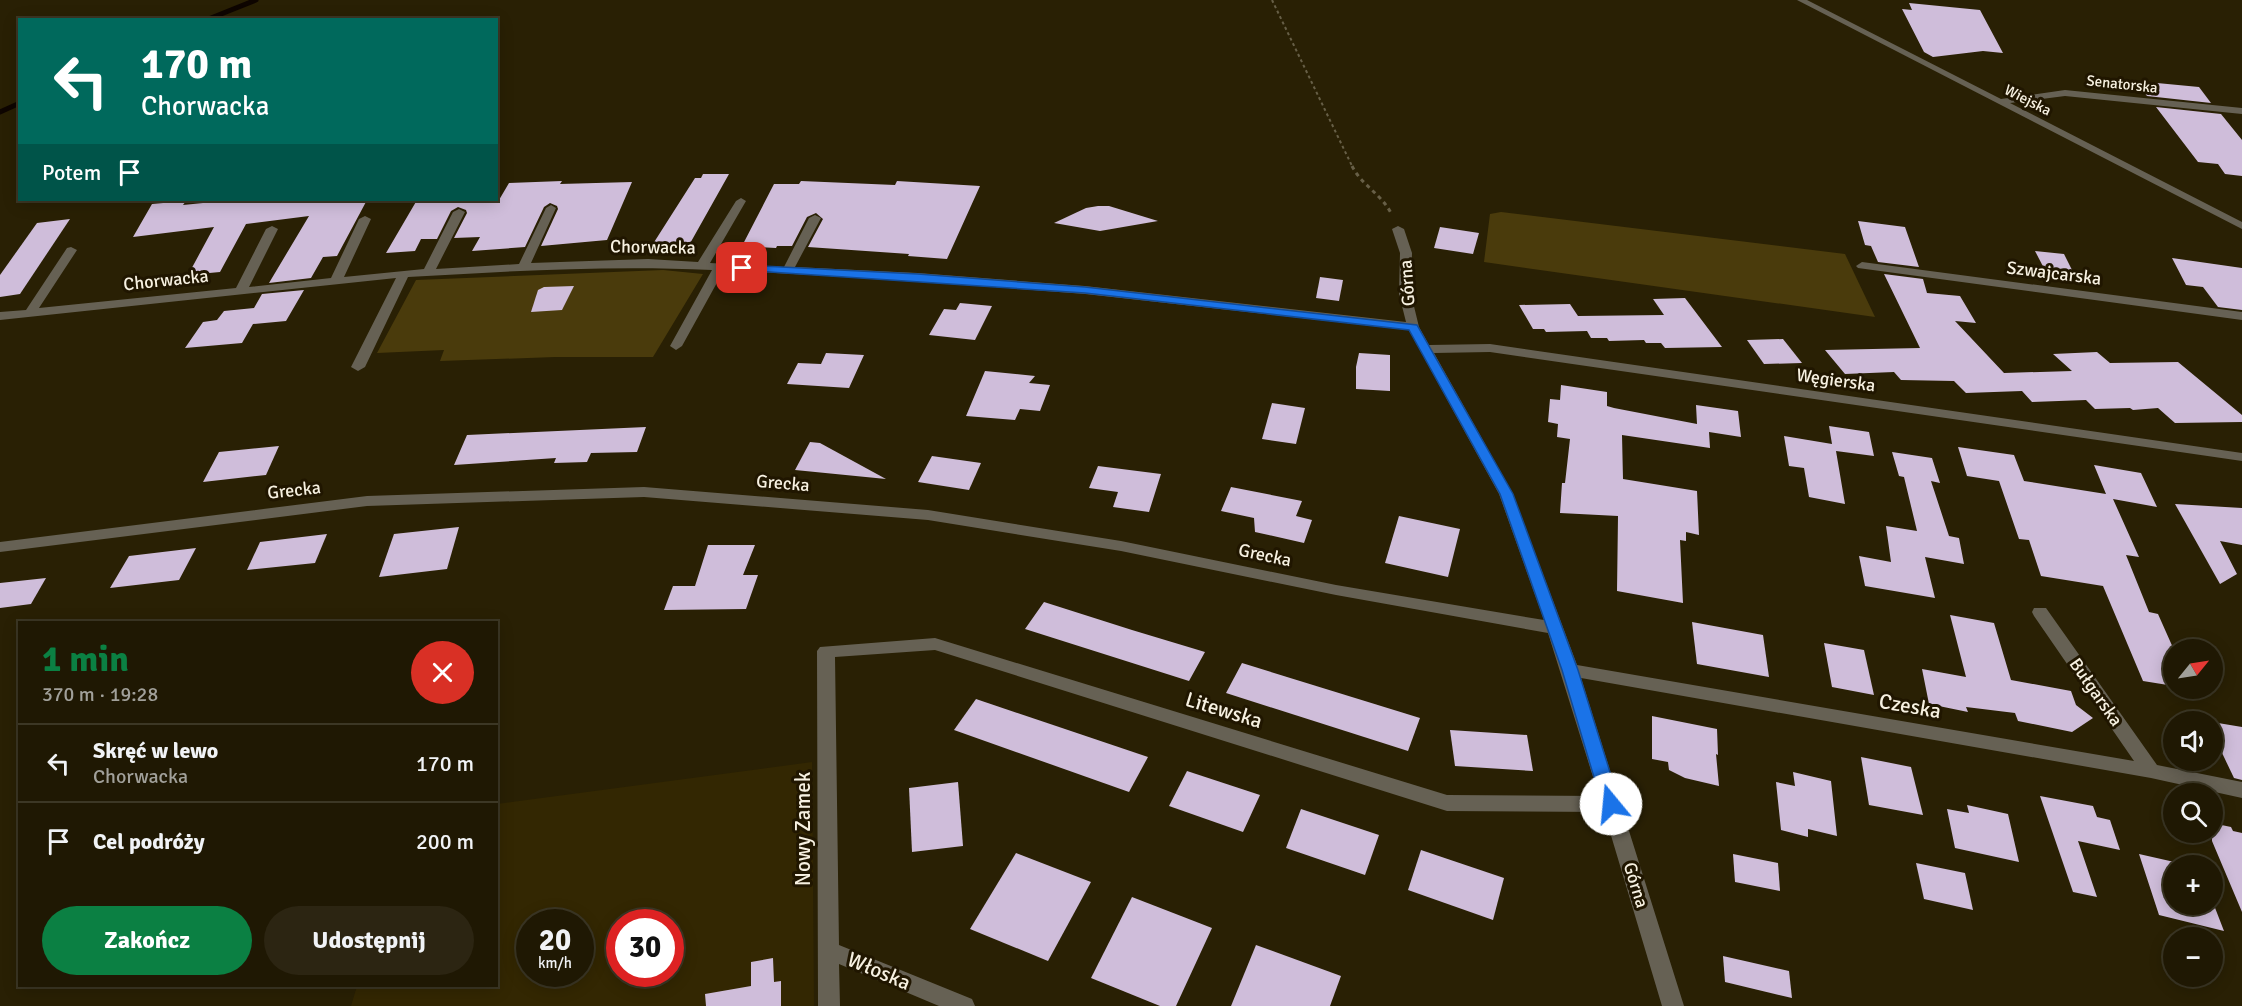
<!DOCTYPE html>
<html lang="pl">
<head>
<meta charset="utf-8">
<style>
	:root { --surface:#1f1803; --page:#2c2512; --text:#f1f3f6; --muted:#a1a09a; --line:#3c3725; --accent:#0b8043 }
	body { margin:0; font-family:Signika,sans-serif; background:var(--page); color:var(--text); height:100vh; display:flex; flex-direction:column; font-size:22px; white-space:nowrap }
	* { box-sizing:border-box; margin:0 }
	p { font-size:20px; color:var(--muted) }
	.icon { flex:none; width:33px; height:33px; fill:none; stroke:currentColor; stroke-width:2; stroke-linecap:round; stroke-linejoin:round }
	.map { position:relative; flex:1; overflow:hidden }
	.side { position:absolute; left:18px; top:621px; width:480px; height:366px; display:flex; flex-direction:column; background:var(--surface); border-radius:0px; box-shadow:0 3px 15px #0003,0 0 0 2px var(--line) }
	.side>* { flex:none }
	.top-card { position:absolute; left:18px; top:18px; width:480px; height:183px; border-radius:0px; box-shadow:0 3px 15px #0003,0 0 0 2px var(--line); background:#00695c; color:#fff; overflow:hidden }
	.needle { width:39px; rotate:60deg }
	.fabs { position:absolute; left:2163px; top:639px; display:grid; gap:12px }
	.fabs a { display:grid; place-items:center; width:60px; height:60px; border-radius:50%; background:var(--surface); box-shadow:0 3px 15px #0003,0 0 0 2px var(--line); font-size:30px }
	.speed { position:absolute; left:516px; top:909px; display:flex; gap:12px; font-size:30px; font-weight:700; text-align:center }
	.speed>* { display:grid; place-content:center; width:78px; height:78px; border-radius:50%; background:var(--surface); box-shadow:0 3px 15px #0003,0 0 0 2px var(--line); line-height:1 }
	.speed small { font-size:15px; font-weight:400 }
	.speed .limit { border:9px solid #d22; background:#fff; color:#111 }
	.pin { position:absolute; display:grid; place-items:center; width:51px; height:51px; color:#fff; margin:-26px; border-radius:12px; box-shadow:0 3px 9px #0006 }
	.me { position:absolute; width:66px; margin:-33px; rotate:343deg; stroke-linejoin:round; filter:drop-shadow(0 0 4px #0008) }
	.turn { display:flex; align-items:center; gap:21px; height:126px; padding:0 24px; font-size:27px }
	.turn .icon { width:78px; height:78px; stroke-width:2.5 }
	.turn b { display:block; font-size:42px; line-height:51px }
	.then { display:flex; align-items:center; height:57px; padding:0 24px; background:#0003; gap:12px; font-size:22px }
	.round { display:grid; place-items:center; flex:none; width:63px; height:63px; border-radius:32px; background:var(--page) }
	.headline { display:flex; align-items:center; justify-content:space-between; height:102px; padding:0 24px }
	h1 { font-size:36px; font-weight:700; line-height:45px; color:var(--accent) }
	.cta { display:flex; gap:12px; margin-top:auto; padding:12px 24px }
	.cta a { flex:1; height:69px; border-radius:36px; background:var(--accent); color:#fff; font-size:24px; font-weight:700; line-height:69px; text-align:center }
	.cta a+a { background:var(--page); color:var(--text) }
	ul { padding:0; list-style:none }
	li { display:flex; align-items:center; gap:18px; height:78px; padding:0 24px; border-top:2px solid var(--line) }
	li div { flex:1 }
	li b { display:block; font-size:22px }
	li em { font-style:normal }
	.map>svg:first-child { display:block }
</style>
</head>
<body>
<div class="map">
<svg width="2242" height="1006" viewBox="0 0 2242 1006">
	<rect width="100%" height="100%" fill="#292004"/>
	<path fill="#332702" fill-rule="evenodd" d="M812 762 814 1006H351L357 986H496L497 804ZM530 922H580V974H530ZM620 922H670V974H620Z"/>
	<g fill="#4a3b0c">
		<path d="M1501 212 1845 254 1875 317 1484 262 1490 214Z"/>
		<path d="M663 270 703 274 653 357H555L440 361 444 350 377 353 416 280Z"/>
	</g>
	<g fill="none" stroke-linecap="round" stroke-linejoin="round">
		<g stroke="#0e0500" stroke-width="5">
			<path d="M206 20 256 0"/>
			<path d="M0 112 20 103"/>
		</g>
	</g>
	<g fill="#cfbdda">
		<path d="M1909 3 1980 10 2003 53 1983 51 1933 57 1924 52 1902 9 1912 10Z"/>
		<path d="M2136 81 2199 87 2211 103 2147 96Z"/>
		<path d="M2156 107 2221 114 2242 140V176L2225 174 2218 164 2198 162Z"/>
		<path d="M703 174H729L688 247H651L695 178H701Z"/>
		<path d="M562 181 560 184 632 182 607 240 541 246 558 209 557 206 550 203 544 207 525 247 472 251 480 237 454 238 467 213 466 210 458 207 451 211 437 239H421L415 251 386 253 417 200H499L509 183Z"/>
		<path d="M801 181 895 185 897 181 980 186 947 259 908 256 909 254 808 247 823 219 816 213 807 217 792 246H777L776 248 742 246 774 184H799Z"/>
		<path d="M233 200H367L337 256 323 257 311 278 269 283 309 216 246 224 220 272 188 275 214 227 133 237 152 204 186 201 183 205Z"/>
		<path d="M1098 206H1109L1158 221 1100 231 1054 223 1086 208Z"/>
		<path d="M70 219 20 294 0 297V275L37 223Z"/>
		<path d="M1858 221 1905 227 1919 267 1878 262 1871 246 1865 245Z"/>
		<path d="M1440 227 1479 233 1473 254 1434 248Z"/>
		<path d="M2035 251 2064 254 2076 278 2047 274Z"/>
		<path d="M2172 258 2242 268V310L2218 307 2203 287 2186 285Z"/>
		<path d="M1884 274 1923 279 1927 293 1960 296 1976 323 1955 321 2004 373 2072 371 2053 354 2097 352 2110 363 2178 362 2242 415V422L2175 423 2158 408 2133 410 2130 408 2095 409 2086 400 2032 402 2022 391 1966 393 1954 381 1901 380 1894 372 1845 374 1825 350 1920 348Z"/>
		<path d="M1320 277 1343 280 1339 301 1316 298Z"/>
		<path d="M574 286 562 310 531 312 538 290 544 287Z"/>
		<path d="M304 290 286 321 253 324 242 343 185 348 203 322 217 320 224 311 254 308 262 294Z"/>
		<path d="M1685 298 1722 347 1665 348 1661 343H1646L1644 340 1609 341 1607 338H1591L1587 331 1546 332 1544 329H1533L1519 305 1570 304 1578 316 1664 315 1653 299Z"/>
		<path d="M960 303 992 306 975 340 929 335 944 309 956 310Z"/>
		<path d="M1783 339 1802 363 1764 364 1747 340Z"/>
		<path d="M826 353 864 355 849 388 787 384 798 363 821 364Z"/>
		<path d="M1359 353 1390 355V391L1356 389V367Z"/>
		<path d="M985 371 1035 376 1029 383 1050 385 1040 411 1020 409 1015 420 966 416Z"/>
		<path d="M1561 385 1607 392V406L1614 408 1697 424 1696 405 1738 411 1741 437 1709 432 1710 448 1622 435 1623 479 1697 491 1699 535 1686 532V541L1680 540 1683 603 1617 591 1618 516 1560 513 1562 483H1565L1570 439 1557 437 1558 424 1548 422 1550 399 1560 400Z"/>
		<path d="M1272 403 1305 408 1296 444 1262 439Z"/>
		<path d="M1829 426 1869 432 1874 456 1836 451 1845 504 1809 497 1804 468 1789 466 1784 436 1832 444Z"/>
		<path d="M646 427 637 452 591 453 587 462 554 463 556 458 454 465 467 435Z"/>
		<path d="M810 442 820 443 886 479 795 470Z"/>
		<path d="M279 446 266 475 203 482 219 452Z"/>
		<path d="M1958 447 2014 455 2024 481 2106 494 2094 465 2141 473 2157 507 2113 499 2139 557 2126 555 2149 612 2158 614 2174 650V686L2143 681 2103 586 2041 576 2029 540 2019 539 1999 481 1967 476Z"/>
		<path d="M1892 452 1932 458 1940 483 1931 481 1949 536 1959 538 1964 564 1925 557 1935 598 1865 586 1859 556 1891 562 1886 526 1917 531 1904 477 1899 476Z"/>
		<path d="M932 456 981 463 969 490 918 482Z"/>
		<path d="M1098 466 1161 474 1149 512 1113 507 1118 492 1089 488Z"/>
		<path d="M1231 487 1302 501 1296 516 1312 520 1304 543 1255 532 1254 518 1221 511Z"/>
		<path d="M2175 504 2242 508V545L2220 541 2237 574 2220 584Z"/>
		<path d="M1399 516 1460 529 1448 577 1385 563Z"/>
		<path d="M459 527 447 569 379 577 394 534Z"/>
		<path d="M327 534 315 563 247 570 260 542Z"/>
		<path d="M708 545H755L743 575H758L746 609 664 610 673 586H695Z"/>
		<path d="M196 548 179 580 110 588 129 556Z"/>
		<path d="M46 578 31 604 0 608V583Z"/>
		<path d="M1044 602 1132 630 1205 652 1189 681 1025 629Z"/>
		<path d="M1950 615 1994 623 2011 680 2071 691 2076 705 2093 718 2072 732 2018 721 2015 713 1966 707 1968 712 1929 704 1922 669 1966 677Z"/>
		<path d="M1692 622 1763 635 1769 677 1697 664Z"/>
		<path d="M1824 643 1864 650 1874 695 1832 687Z"/>
		<path d="M1242 663 1420 718 1408 751 1226 693Z"/>
		<path d="M976 699 1068 730 1148 757 1129 792 954 730Z"/>
		<path d="M1652 716 1717 729 1718 755 1716 754 1719 786 1685 778 1669 770 1668 762 1652 759Z"/>
		<path d="M2212 722 2242 727V780L2234 778 2212 732Z"/>
		<path d="M1450 730 1527 735 1533 771 1455 766Z"/>
		<path d="M1861 757 1911 767 1923 815 1869 805Z"/>
		<path d="M1187 771 1260 795 1243 832 1169 806Z"/>
		<path d="M1793 772 1831 781 1837 836 1808 829V837L1781 830 1776 782 1795 786Z"/>
		<path d="M958 782 963 846 912 852 909 788Z"/>
		<path d="M2040 796 2093 806 2097 817 2110 820 2120 850 2078 841 2097 897 2073 892Z"/>
		<path d="M1967 805 2008 814 2019 862 1955 848 1947 809 1969 813Z"/>
		<path d="M1301 809 1379 835 1365 875 1286 848Z"/>
		<path d="M2212 823 2231 827 2233 831 2242 833V912L2212 841Z"/>
		<path d="M1421 850 1504 878 1493 920 1408 890Z"/>
		<path d="M1016 853 1091 882 1048 961 970 929Z"/>
		<path d="M1733 854 1778 863 1780 891 1735 882Z"/>
		<path d="M2139 854 2192 866H2174V904H2212V900L2224 931 2159 915Z"/>
		<path d="M1916 863 1965 873 1973 910 1924 899Z"/>
		<path d="M1132 897 1212 928 1176 1006H1160L1091 978Z"/>
		<path d="M1256 945 1341 976 1330 1006H1231Z"/>
		<path d="M1723 956 1789 971 1792 998 1725 982Z"/>
		<path d="M773 958 774 982 781 981V1006H706L705 994 751 986V962Z"/>
	</g>
	<g fill="none" stroke-linecap="round" stroke-linejoin="round">
		<path stroke="#675f47" stroke-width="2" stroke-dasharray="3 3" stroke-linecap="butt" d="M1272 0 1353 168"/>
		<path stroke="#675f47" stroke-width="3" stroke-dasharray="4 4" stroke-linecap="butt" d="M1352 166C1362 186 1382 194 1392 215"/>
		<path fill="#666154" fill-rule="evenodd" d="M1862 262 2242 312V320L1858 268 1856 266Z"/>
		<g fill="#666154" fill-rule="evenodd">
			<path d="M1797 0H1807L2001 99 2065 90 2242 108V114L2065 96 2010 103 2242 222V229Z"/>
			<path d="M741 198 746 201 710 263 784 267 809 218 815 215 821 218 795 267 918 273 1085 286 1406 322 1399 294 1400 253 1392 229 1398 226 1404 229 1412 253 1411 294 1419 327 1429 345 1490 344 2242 453V461L1490 352 1434 353 1513 494 1577 665 2134 761 2034 616 2032 612 2034 608H2046L2157 765 2242 782V798L2151 778 1581 678 1684 1006H1662L1604 812 1447 811 935 650 835 657 839 945 972 999 975 1006H939L839 964 840 1006H818L817 651 820 647 935 638 1447 795 1599 796 1548 633 1336 595 1121 551 928 520 644 497 367 506 0 552V542L367 496 644 487 928 510 1121 541 1336 585 1544 620 1499 494 1409 330 1085 294 918 281 724 270 682 346 676 350 670 346 712 270C611 265 510 271 408 277L365 367 358 371 351 367 396 278 0 320V312L26 310 67 248 71 247 77 250 39 308 236 288 266 229 272 226 278 229 249 287 331 278 359 219 365 216 371 219 344 277 424 269 453 212 459 209 465 212 436 269 519 264 546 208 551 205 556 208 531 263 648 259 698 262 736 201Z"/>
		</g>
	</g>
	<path fill="#1a73e8" stroke="#114b97" stroke-width="1.5" d="M742 265 918 274 1085 287 1417 325 1513 494 1578 670 1620 804 1617 809 1611 811 1605 809 1602 804 1562 670 1500 494 1409 330 1085 293 739 270V266Z"/>
	<g text-anchor="middle" stroke-width="6" stroke-linejoin="round" paint-order="stroke">
		<g font-size="15" fill="#f7f1e1" stroke="#201600">
			<text transform="translate(2122 84) rotate(6)" y="5">Senatorska</text>
			<text transform="translate(2028 100) rotate(27)" y="5">Wiejska</text>
		</g>
		<g font-size="18" fill="#f7f1e1" stroke="#201600">
			<text transform="translate(653 247) rotate(1)" y="6">Chorwacka</text>
			<text transform="translate(2054 273) rotate(7)" y="6">Szwajcarska</text>
			<text transform="translate(166 280) rotate(-6)" y="6">Chorwacka</text>
			<text transform="translate(1407 283) rotate(-94)" y="6">Górna</text>
			<text transform="translate(1836 380) rotate(8)" y="6">Węgierska</text>
			<text transform="translate(783 483) rotate(5)" y="6">Grecka</text>
			<text transform="translate(294 490) rotate(-6)" y="6">Grecka</text>
			<text transform="translate(1265 555) rotate(12)" y="6">Grecka</text>
			<text transform="translate(2096 692) rotate(55)" y="6">Bułgarska</text>
			<text transform="translate(1636 885) rotate(73)" y="6">Górna</text>
		</g>
		<g font-size="21" fill="#f7f1e1" stroke="#201600">
			<text transform="translate(1910 706) rotate(10)" y="7">Czeska</text>
			<text transform="translate(1224 710) rotate(17)" y="7">Litewska</text>
			<text transform="translate(803 829) rotate(-90)" y="7">Nowy Zamek</text>
			<text transform="translate(879 971) rotate(23)" y="7">Włoska</text>
		</g>
	</g>
</svg>
<div class="fabs">
<a><svg class="needle" viewBox="-14 -14 28 28"><path d="M0-13l5 13h-10z" fill="#e53935"/><path d="M0 13l5-13h-10z" fill="#a1a09a"/></svg></a>
<a><svg class="icon" aria-label="sound" viewBox="0 0 24 24"><path d="M4 9h4l5-4v14l-5-4H4zM17 9q2 3 0 6"/></svg></a>
<a><svg class="icon" aria-label="search" viewBox="0 0 24 24"><circle cx="10" cy="10" r="6"/><path d="M15 15l6 6"/></svg></a>
<a>+</a>
<a>−</a>
</div>
<div class="speed"><div>20<small>km/h</small></div><div class="limit">30</div></div>
<div class="pin" style="left:742px;top:268px;background:#d93025"><svg class="icon" aria-label="arrive" viewBox="0 0 24 24"><path d="M6 21V4h12l-3 4 3 4H6"/></svg></div>
<svg class="me" style="left:1611px;top:804px" viewBox="-20 -20 40 40"><circle r="19" fill="#fff"/><path d="M0-13L10 11 0 6-10 11z" fill="#1a73e8"/></svg>
<div class="top-card">
<div class="turn"><svg class="icon" aria-label="left" viewBox="0 0 24 24"><path d="M17 20v-9H6M10 6l-5 5 5 5"/></svg><div><b>170 m</b>Chorwacka</div></div>
<div class="then">Potem<svg class="icon" aria-label="arrive" viewBox="0 0 24 24"><path d="M6 21V4h12l-3 4 3 4H6"/></svg></div>
</div>
<section class="side">
<div class="headline"><div><h1>1 min</h1><p>370 m · 19:28</p></div><a class="round" style="background:#d93025;color:#fff"><svg class="icon" aria-label="close" viewBox="0 0 24 24"><path d="M6 6l12 12M18 6L6 18"/></svg></a></div>
<ul>
<li><svg class="icon" aria-label="left" viewBox="0 0 24 24"><path d="M17 20v-9H6M10 6l-5 5 5 5"/></svg><div><b>Skręć w lewo</b><p>Chorwacka</p></div><em>170 m</em></li>
<li><svg class="icon" aria-label="arrive" viewBox="0 0 24 24"><path d="M6 21V4h12l-3 4 3 4H6"/></svg><div><b>Cel podróży</b></div><em>200 m</em></li>
</ul>
<div class="cta"><a>Zakończ</a><a>Udostępnij</a></div>
</section>
</div>
</body>
</html>
